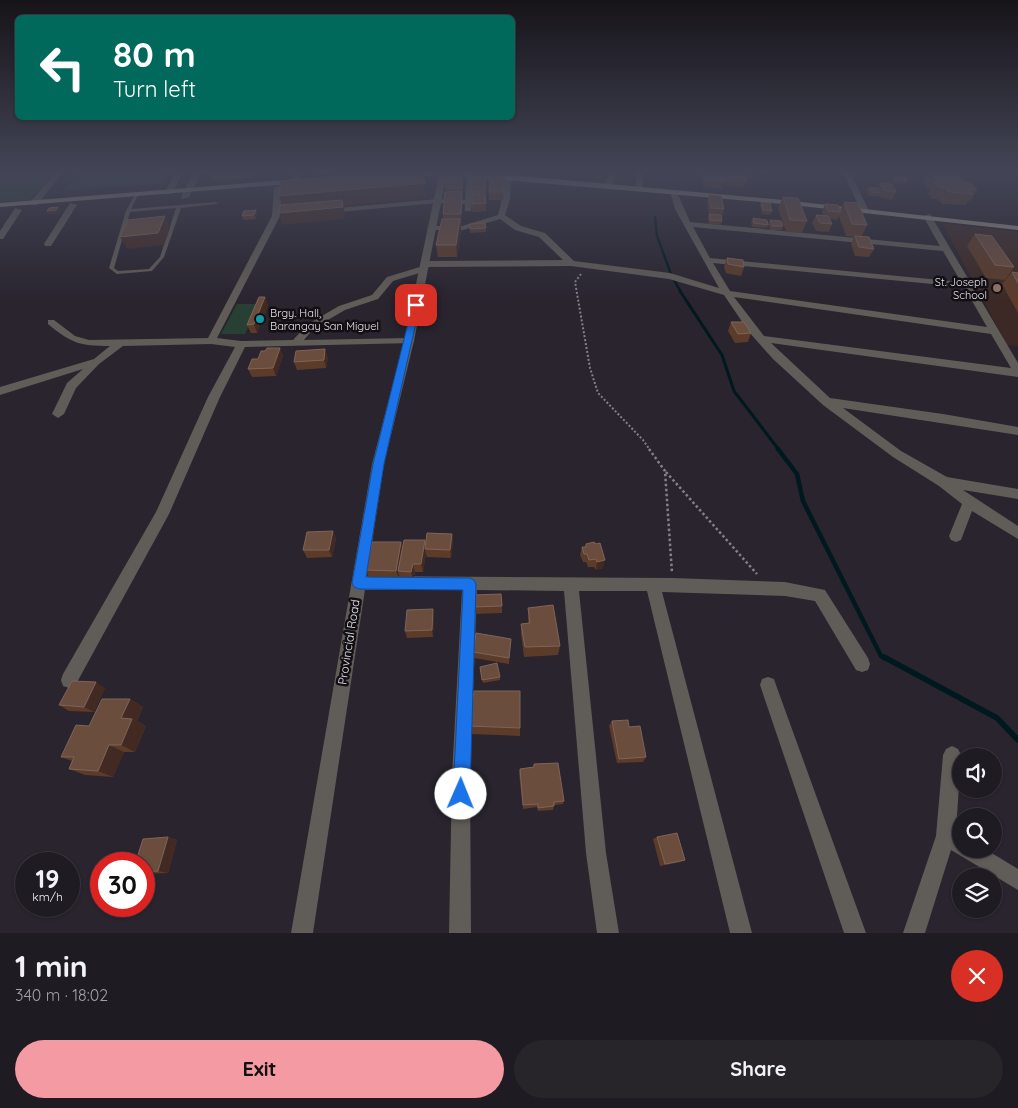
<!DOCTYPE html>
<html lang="en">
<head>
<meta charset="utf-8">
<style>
	:root { --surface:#1f1b22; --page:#27242a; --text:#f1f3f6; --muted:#a1a1a5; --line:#3c3940; --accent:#f49aa2 }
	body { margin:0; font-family:Quicksand,sans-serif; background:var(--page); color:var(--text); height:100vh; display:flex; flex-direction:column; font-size:19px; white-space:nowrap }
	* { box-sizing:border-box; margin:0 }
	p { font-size:16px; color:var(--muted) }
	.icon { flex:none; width:28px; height:28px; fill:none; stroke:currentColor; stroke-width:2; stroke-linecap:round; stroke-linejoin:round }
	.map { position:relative; height:933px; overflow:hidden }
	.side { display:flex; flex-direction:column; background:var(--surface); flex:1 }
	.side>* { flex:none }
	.hud { position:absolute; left:15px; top:15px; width:500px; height:105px; border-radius:8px; box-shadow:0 1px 4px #0004,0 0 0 1px var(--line); background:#00695c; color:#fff; overflow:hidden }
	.fabs { position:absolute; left:952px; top:748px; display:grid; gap:10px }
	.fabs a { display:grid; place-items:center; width:50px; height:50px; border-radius:50%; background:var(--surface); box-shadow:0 1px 4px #0004,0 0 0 1px var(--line); font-size:25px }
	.speed { position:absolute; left:15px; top:852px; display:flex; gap:10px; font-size:25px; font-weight:700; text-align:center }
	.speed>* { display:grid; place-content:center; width:65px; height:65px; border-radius:50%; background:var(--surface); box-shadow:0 1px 4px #0004,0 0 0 1px var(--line); line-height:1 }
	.speed small { font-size:12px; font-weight:400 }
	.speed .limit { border:8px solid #d22; background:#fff; color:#111 }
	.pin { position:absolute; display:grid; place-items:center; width:42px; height:42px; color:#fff; margin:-21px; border-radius:10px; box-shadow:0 2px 8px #0006 }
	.me { position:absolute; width:55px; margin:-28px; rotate:1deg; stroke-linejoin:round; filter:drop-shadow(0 0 4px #0008) }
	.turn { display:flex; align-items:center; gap:18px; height:105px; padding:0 15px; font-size:22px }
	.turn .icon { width:65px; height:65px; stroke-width:2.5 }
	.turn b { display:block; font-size:35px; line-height:42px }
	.round { display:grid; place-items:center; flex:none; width:52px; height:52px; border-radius:26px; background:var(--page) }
	.summary { display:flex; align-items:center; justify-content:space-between; height:85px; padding:0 15px }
	h1 { font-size:30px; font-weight:800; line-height:38px }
	.button { display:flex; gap:10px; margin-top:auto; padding:10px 15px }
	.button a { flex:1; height:58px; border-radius:30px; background:var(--accent); color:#111; font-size:20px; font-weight:800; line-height:58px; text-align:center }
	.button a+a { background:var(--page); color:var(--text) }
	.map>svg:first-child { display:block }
</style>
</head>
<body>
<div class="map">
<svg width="1018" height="933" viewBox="0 0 1018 933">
	<rect width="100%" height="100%" fill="#29242e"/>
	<path fill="#3c2925" d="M942 223 1018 232V346L1007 345Z"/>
	<g fill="#274033">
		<path d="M0 172H55L30 200 0 202Z"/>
		<path d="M79 172H168L162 184 64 190Z"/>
		<path d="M237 304H259L245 334H221Z"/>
	</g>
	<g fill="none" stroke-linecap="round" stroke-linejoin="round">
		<g stroke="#00191e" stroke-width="2.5">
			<path d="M655 217 657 236 671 274"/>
			<path d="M674 280 681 292"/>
		</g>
		<path stroke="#00191e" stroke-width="3" d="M680 291 722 355 734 391 779 450"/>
		<path stroke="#00191e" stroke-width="4.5" d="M778 449 797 474 803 501 881 656 886 659"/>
		<path stroke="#00191e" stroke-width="5.5" d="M884 657 997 718 1018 740"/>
		<path stroke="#858189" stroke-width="2" stroke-dasharray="2 2" stroke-linecap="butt" d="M581 274 575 282 590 368 598 393 643 440 650 450"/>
		<g stroke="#858189" stroke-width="2.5" stroke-dasharray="2.5 2.5" stroke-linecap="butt">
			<path d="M649 449 665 471 672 573"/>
			<path d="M666 472 757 574"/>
		</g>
		<path fill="#605c57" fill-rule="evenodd" d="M135 194 138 195 131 209 216 202 218 203 216 204 181 208 164 257 152 271 117 274 109 268 126 211ZM176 208 160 257 149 269 118 271 114 268 130 212Z"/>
		<g fill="#605c57" fill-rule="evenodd">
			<path d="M56 172H63L37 205H31V201Z"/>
			<path d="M176 172H183L172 194H166L165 192Z"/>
			<path d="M194 172H201L189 197 182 199 181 197Z"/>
			<path d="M295 172H302L300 181 296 183 292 181Z"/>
			<path d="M607 172H615L617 174 611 187 607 189 603 187 609 174Z"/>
			<path d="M636 172H643V192L636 190Z"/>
			<path d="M843 172H850L869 211 868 213 861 211Z"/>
			<path d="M471 173 475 175 471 211H465V204L437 203 328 213 324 211 328 209 437 199 465 200 467 175Z"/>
			<path d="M504 175 511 177 510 199 505 215 521 226 545 233 574 261 670 273 719 288 675 209 670 190 677 192 690 222 940 246 923 216 930 214 1018 363V377L771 343 830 398 943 414 1018 427V435L843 408 901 451 947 477 1018 489V499L963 490 1018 526V539L972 511 961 540 956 542 951 540 949 536 962 504 939 486 893 457 823 405 773 359 749 332 724 295 669 279 571 266 424 267 427 269 426 271 393 281 378 299 345 310 314 328 304 340 409 338 414 341 413 343 245 347 220 397 169 514 75 686 69 688 63 686 61 680 63 674 156 512 208 397 235 347 211 344 123 346 99 364 76 388 64 414 58 418 52 414 67 383 83 369 0 395V387L94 359 110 346C79 346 71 343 48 324V320H54L75 336 89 340 208 338 272 216 274 188 278 186 282 188 280 216 217 338 241 341 293 340 308 324 339 306 372 295 387 277 423 266 420 264 424 261 563 260 539 237 515 230 500 219 463 230H431L427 228 431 226H462L498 215 502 199ZM693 227 943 251 961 282 710 258ZM713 263 964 287 987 327 730 291ZM734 297 991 334 1011 368 764 336Z"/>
			<path d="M70 203 77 205 51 246H45L44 244Z"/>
			<path d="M15 208 22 210 3 239H0V231Z"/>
			<path d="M359 576 673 578 785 582 825 590 868 658 870 664 868 670 862 672 856 670 815 601 785 596 662 592 752 933H730L647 591H579L606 853 619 933H597L586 853 564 591 477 590 470 775 471 933H449L452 775 462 590H359L354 588 352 583 354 578Z"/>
			<path d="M768 677 774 679 776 685 866 933H844L760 685 762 679Z"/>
			<path d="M952 746 958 749 961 755 956 831 961 834V849H985L1018 869V890L951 850 925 933H903L936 836 943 755 946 749Z"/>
		</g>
		<path fill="#605c57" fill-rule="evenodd" d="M439 175 446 177 414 341 384 464 313 933H291L372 464 404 341Z"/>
		<g fill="#989187" fill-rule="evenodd">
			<path d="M427 172 444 173 440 175 407 177 403 175 407 173Z"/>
			<path d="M450 172 522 176 783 200 1018 226V230L783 204 448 175 446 174Z"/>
			<path d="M298 179H301V183L0 207V203Z"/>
		</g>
	</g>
	<g fill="#5c3b29">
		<path d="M210 172H253L252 177 213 180Z"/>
		<path d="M315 172H330V174L316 175Z"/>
		<path d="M446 172 465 180 462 184 463 199H462L461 231 457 257H438L436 245 443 219V214L446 192Z"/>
		<path d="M703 172H723L725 181 722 189 703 187 702 178Z"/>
		<path d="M726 172H744L747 180 744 187 726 186 724 178Z"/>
		<path d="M929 172H954L966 183 977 190 970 201H968L966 205 942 204 938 199H932L928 194 930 190 923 182Z"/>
		<path d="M504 173 503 200H489V192Z"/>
		<path d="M895 177 908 180 906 184 895 183 893 180Z"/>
		<path d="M486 181V211L472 212 471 192Z"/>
		<path d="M880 183 896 192 892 200 880 197 878 195V197L869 196 866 192 868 188 877 189Z"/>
		<path d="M709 195 724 209 722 217V221L721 225 709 224 708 218 709 215 707 203Z"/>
		<path d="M783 197 807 221 802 233 786 232 778 208Z"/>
		<path d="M761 202 772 211 770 215 762 214 760 206Z"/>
		<path d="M844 202 867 225 862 236 874 249 869 257 855 256 851 244 854 237 846 236 839 216 837 220 830 219 832 224 829 232 816 231 812 223 816 215H823L822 212 825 204 840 210Z"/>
		<path d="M256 210 257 213 256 219 244 220 242 216Z"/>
		<path d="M753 218 768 225 767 228 752 227 751 222Z"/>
		<path d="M770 220 783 226 782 230H770L768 224Z"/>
		<path d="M485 223 486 232 470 233V224Z"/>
		<path d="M975 234 1014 267 1005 280 986 278 967 246Z"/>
		<path d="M727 258 744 267 741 276 726 273 724 267Z"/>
		<path d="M1012 272 1018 273V313L1002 284Z"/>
		<path d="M265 297 268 306 257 333H251L247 325Z"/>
		<path d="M731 322 751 333 748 342 735 343 728 331Z"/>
		<path d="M280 348 283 356 276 376 252 377 248 369 265 351Z"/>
		<path d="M328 357 326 368 297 370 294 362Z"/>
		<path d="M333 531 336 539 332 557 307 558 303 550Z"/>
		<path d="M452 534 453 542 451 558 427 557 426 554 423 572H415L413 579 400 578 399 575V578H369L366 570 401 542 403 547 425 540 426 544Z"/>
		<path d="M586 544 603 568 596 570 594 567H588L586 562H583L580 555 582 547H585Z"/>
		<path d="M502 606V613L473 614V607Z"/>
		<path d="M528 608 560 646 558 655 524 657 521 634V624L528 623Z"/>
		<path d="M434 616 433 637 407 638 405 631Z"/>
		<path d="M511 639 509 664 474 658 473 652Z"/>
		<path d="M480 667 500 677V680L483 683Z"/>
		<path d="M105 688 94 712 69 711 59 705Z"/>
		<path d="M130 699 143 707 137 721 146 726 135 752H124L113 777 85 775 69 769 72 761 61 757 89 726Z"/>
		<path d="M612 721 646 757 643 762 617 763 609 726Z"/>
		<path d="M469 726 520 728V736L471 734Z"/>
		<path d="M534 764 564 801 563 804 554 805 553 810 538 811 537 807 523 809 519 773 520 769 533 767Z"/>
		<path d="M168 837 177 840 168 873 144 874V864Z"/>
		<path d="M657 837 685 860 681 862 660 866 653 839Z"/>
	</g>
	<g fill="#422a23">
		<path d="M462 172H464L465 180 462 184 463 199 462 173Z"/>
		<path d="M425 183 427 198 344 206 345 219 283 225 279 213 284 212 279 196Z"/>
		<path d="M58 207 60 211 59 214 49 215 47 211Z"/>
		<path d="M256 210 257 213 256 219 254 215Z"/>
		<path d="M165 216 170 228 164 245 127 249 120 237Z"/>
		<path d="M460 219 461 231 457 257 456 245Z"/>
		<path d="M265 297 268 306 257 333 254 324Z"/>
		<path d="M280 348 283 356 276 376 273 368Z"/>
		<path d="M325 349 328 357 326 368 324 360Z"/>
		<path d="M333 531 336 539 332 557 329 550Z"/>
		<path d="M452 534 453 542 451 558 450 550Z"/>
		<path d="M425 540 427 548 425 549 426 554 423 572 421 564Z"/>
		<path d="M401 542 403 550 398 571 399 575V578L396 571Z"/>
		<path d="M605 560 603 568 596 570 597 562Z"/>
		<path d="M413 564 415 572 413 579 411 572Z"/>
		<path d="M433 609 434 616 433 637 432 630Z"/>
		<path d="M96 682 105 688 94 712 84 707Z"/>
		<path d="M130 699 143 707 137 721 146 726 135 752 121 745V718Z"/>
		<path d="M109 745 124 752 113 777 98 771Z"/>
		<path d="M168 837 177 840 168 873 158 871Z"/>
	</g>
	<g fill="#6b4d3e" stroke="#7f6459">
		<path d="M385 172H422L425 183 279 196 281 181Z"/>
		<rect x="446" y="172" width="16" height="16"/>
		<path d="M704 172H723L725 181 705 180Z"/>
		<path d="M727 172H744L747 180 728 179Z"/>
		<path d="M930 172H954L966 183 971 184 977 190 969 189 973 194 949 192 945 188 939 187 934 182H940Z"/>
		<path d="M473 173H486L485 192H471Z"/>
		<path d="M490 173H504L503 192H489Z"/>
		<path d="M895 177H906L908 180 897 179Z"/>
		<path d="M880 183 892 184 896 192 883 190Z"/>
		<path d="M868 188H877L880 193 871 192Z"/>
		<path d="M462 191 461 214H443L445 192Z"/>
		<path d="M472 194H485L486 203 472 204Z"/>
		<path d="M709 195 721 196 724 209 711 208Z"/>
		<path d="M783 197 798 198 807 221 790 220Z"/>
		<path d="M342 200 343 207 279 213 280 205Z"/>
		<path d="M761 202 770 203 772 211 763 210Z"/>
		<path d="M844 202 858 203 867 225 852 224Z"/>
		<path d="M825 204 838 205 841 212 828 211Z"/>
		<path d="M58 207 56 210 47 211 49 208Z"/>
		<path d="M256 210 254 215 242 216 244 211Z"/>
		<path d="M709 214 721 215 722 221 710 220Z"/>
		<path d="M816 215 828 216 832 224 820 223Z"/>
		<path d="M165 216 158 233 120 237 128 220Z"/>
		<path d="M753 218 767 220 768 225 754 223Z"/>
		<path d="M442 219H460L456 245H436Z"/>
		<path d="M770 220 781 221 783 226H772Z"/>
		<path d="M485 223 486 228 470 229V224Z"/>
		<path d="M975 234 992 236 1014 267 995 265Z"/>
		<path d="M855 236 869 237 874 249 859 247Z"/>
		<path d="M727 258 743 260 744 267 728 264Z"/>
		<path d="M1012 272 1018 273V283Z"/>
		<path d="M259 297H265L254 324 247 325Z"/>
		<path d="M731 322H744L751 333 738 334Z"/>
		<path d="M267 348H280L273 368 248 369 252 359H258L261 351H265Z"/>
		<path d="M325 349 324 360 294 362 296 351Z"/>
		<path d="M333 531 329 550H303L307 532Z"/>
		<path d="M427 533 452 534 450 550 425 549Z"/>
		<path d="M404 540H425L421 564H413L411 572 398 571Z"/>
		<path d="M372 542H401L396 571 366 570Z"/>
		<path d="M594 542 596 544 600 543 605 560 597 562 596 559 589 560 587 554H584L582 547H586V544Z"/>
		<path d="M501 594 502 606 473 607V595Z"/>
		<path d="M553 605 560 646 525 647 521 624 530 623 528 608Z"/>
		<path d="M433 609 432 630 405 631 407 610Z"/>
		<path d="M476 633 511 639 509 658 473 652Z"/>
		<path d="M497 663 500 677 482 680 480 667Z"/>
		<path d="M72 681 96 682 84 707 59 705Z"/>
		<path d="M474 691H520V728L469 726Z"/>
		<path d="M102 699H130L121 718 132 719 121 745H109L98 771 69 769 74 757H61L76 725 89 726Z"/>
		<path d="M628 720 629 727 640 726 646 757 619 759 612 721Z"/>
		<path d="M558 763 564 801 554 802V806L538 808V804L523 805 520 769 534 767V764Z"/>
		<path d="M677 833 685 860 665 864 657 837Z"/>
		<path d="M168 837 158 871 144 872V864H135L143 839Z"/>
	</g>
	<linearGradient id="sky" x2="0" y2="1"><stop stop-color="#171419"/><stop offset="0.57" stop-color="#434557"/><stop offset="1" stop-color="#434557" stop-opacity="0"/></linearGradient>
	<rect width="1018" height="302" fill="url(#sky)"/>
	<path fill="#1a73e8" stroke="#114b97" d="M413 303 420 305 384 464 366 577 470 578 474 580 476 584 470 794 467 800 461 803 455 800 453 794 463 590 359 589 354 587 352 583 373 464Z"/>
	<circle fill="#8d6e63" stroke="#110f13" stroke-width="2" cx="997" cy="288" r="5"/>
	<circle fill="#0f9aa8" stroke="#110f13" stroke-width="2" cx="260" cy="319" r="5"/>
	<g text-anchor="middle" stroke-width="5" stroke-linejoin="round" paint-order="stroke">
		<g font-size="11" fill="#e7e3ea" stroke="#110f13" text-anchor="end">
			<text x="987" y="286">St. Joseph<tspan x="987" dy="13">School</tspan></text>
			<text x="270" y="317" text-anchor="start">Brgy. Hall,<tspan x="270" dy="13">Barangay San Miguel</tspan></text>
		</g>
		<g font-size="12" fill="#e7e3ea" stroke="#110f13">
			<text transform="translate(349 642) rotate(-81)" y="4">Provincial Road</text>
		</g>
	</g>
</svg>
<div class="fabs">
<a><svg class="icon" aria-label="sound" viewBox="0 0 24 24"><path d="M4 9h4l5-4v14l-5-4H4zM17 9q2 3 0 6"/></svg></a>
<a><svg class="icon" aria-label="search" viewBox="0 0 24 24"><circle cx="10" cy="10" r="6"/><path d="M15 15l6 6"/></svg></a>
<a><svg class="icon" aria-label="layers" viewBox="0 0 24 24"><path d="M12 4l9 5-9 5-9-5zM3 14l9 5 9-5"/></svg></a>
</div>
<div class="speed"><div>19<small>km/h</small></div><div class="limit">30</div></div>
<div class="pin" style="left:416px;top:305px;background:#d93025"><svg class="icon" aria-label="arrive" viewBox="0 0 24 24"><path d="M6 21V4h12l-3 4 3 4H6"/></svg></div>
<svg class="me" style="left:461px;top:794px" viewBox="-20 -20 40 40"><circle r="19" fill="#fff"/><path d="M0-13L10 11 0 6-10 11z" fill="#1a73e8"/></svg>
<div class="hud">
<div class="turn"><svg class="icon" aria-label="left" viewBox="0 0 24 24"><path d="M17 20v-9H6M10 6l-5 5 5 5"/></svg><div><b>80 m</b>Turn left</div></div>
</div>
</div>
<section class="side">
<div class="summary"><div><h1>1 min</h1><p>340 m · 18:02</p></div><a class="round" style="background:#d93025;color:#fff"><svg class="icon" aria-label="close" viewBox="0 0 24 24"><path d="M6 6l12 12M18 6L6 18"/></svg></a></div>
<div class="button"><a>Exit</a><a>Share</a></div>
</section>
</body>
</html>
